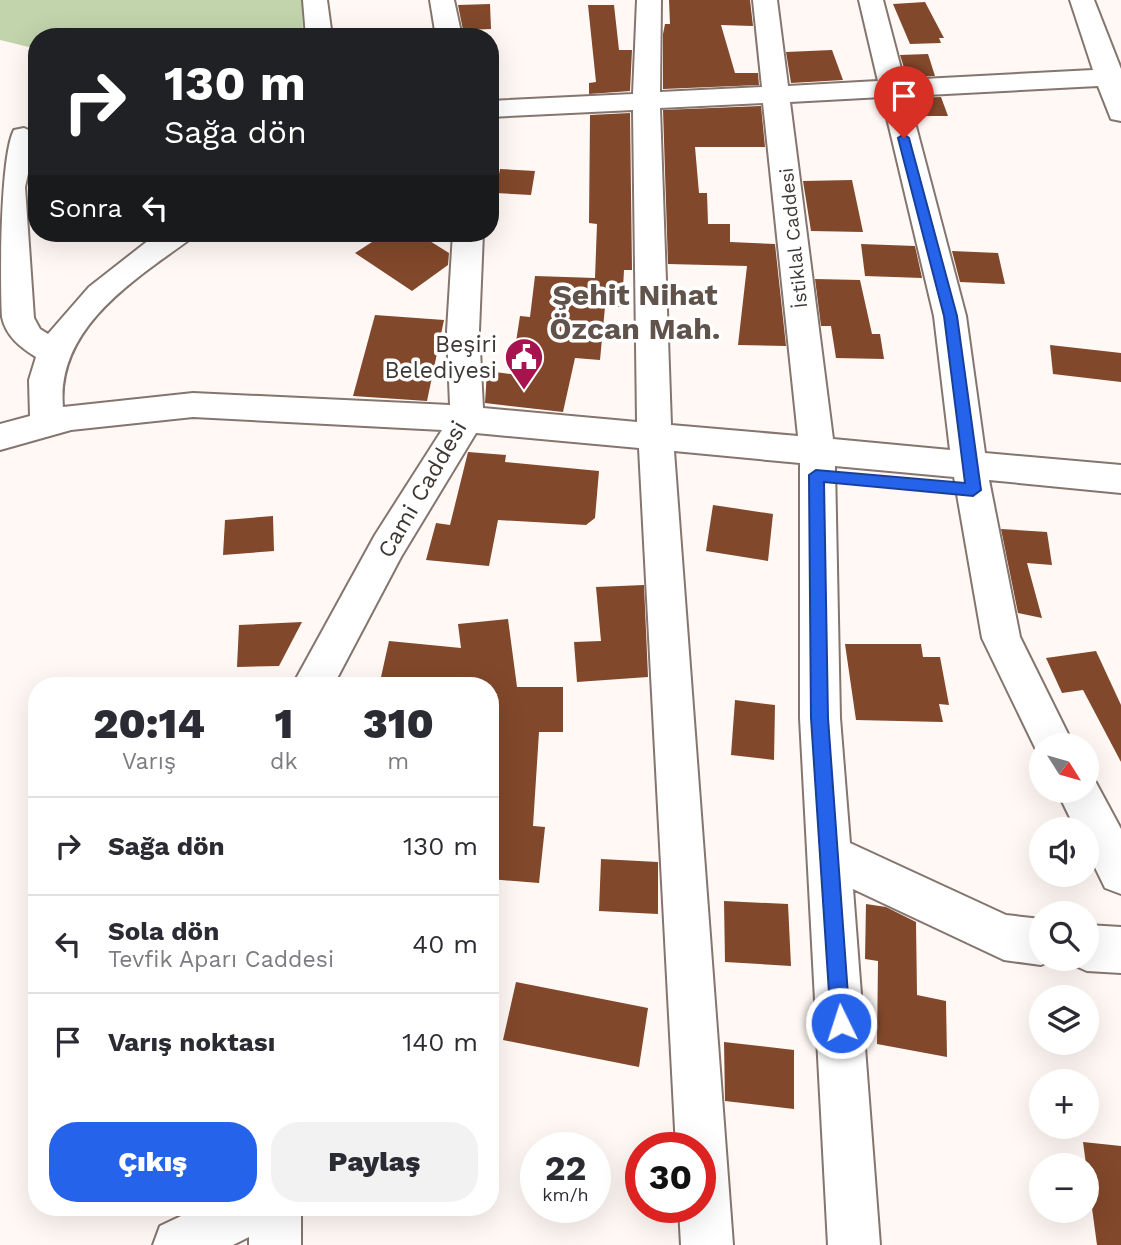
<!DOCTYPE html>
<html lang="tr">
<head>
<meta charset="utf-8">
<style>
	:root { --surface:#fff; --page:#f2f2f3; --text:#2b2b33; --muted:#7c7c81; --line:#e1e1e2; --accent:#2563eb }
	body { margin:0; font-family:"Work Sans",sans-serif; background:var(--page); color:var(--text); height:100vh; display:flex; flex-direction:column; font-size:26px; white-space:nowrap }
	* { box-sizing:border-box; margin:0 }
	p { font-size:23px; color:var(--muted) }
	.icon { flex:none; width:38px; height:38px; fill:none; stroke:currentColor; stroke-width:2; stroke-linecap:round; stroke-linejoin:round }
	.map { position:relative; flex:1; overflow:hidden }
	.details { position:absolute; left:28px; top:677px; width:471px; height:539px; display:flex; flex-direction:column; background:var(--surface); border-radius:28px; box-shadow:0 7px 28px #0002 }
	.details>* { flex:none }
	.hud { position:absolute; left:28px; top:28px; width:471px; height:214px; border-radius:28px; box-shadow:0 7px 28px #0002; background:#202124; color:#fff; overflow:hidden }
	.needle { width:46px; rotate:127deg }
	.controls { position:absolute; left:1029px; top:733px; display:grid; gap:14px }
	.controls a { display:grid; place-items:center; width:70px; height:70px; border-radius:50%; background:var(--surface); box-shadow:0 7px 28px #0002; font-size:35px }
	.speed { position:absolute; left:520px; top:1132px; display:flex; gap:14px; font-size:35px; font-weight:700; text-align:center }
	.speed>* { display:grid; place-content:center; width:91px; height:91px; border-radius:50%; background:var(--surface); box-shadow:0 7px 28px #0002; line-height:1 }
	.speed small { font-size:18px; font-weight:400 }
	.speed .limit { border:10px solid #d22; background:#fff; color:#111 }
	.pin { position:absolute; display:grid; place-items:center; width:60px; height:60px; color:#fff; margin:-72px -30px; border-radius:50% 50% 50% 0; rotate:-45deg; box-shadow:0 0 7px #0007 }
	.pin .icon { rotate:45deg }
	.me { position:absolute; width:77px; margin:-38px; rotate:356deg; stroke-linejoin:round; filter:drop-shadow(0 0 5px #0008) }
	.turn { display:flex; align-items:center; gap:24px; height:147px; padding:0 21px; font-size:32px }
	.turn .icon { width:91px; height:91px; stroke-width:2.5 }
	.turn b { display:block; font-size:49px; line-height:60px }
	.then { display:flex; align-items:center; height:66px; padding:0 21px; background:#0003; gap:14px; font-size:26px }
	.eta { display:flex; justify-content:space-evenly; align-items:center; height:119px; text-align:center }
	.eta b { font-size:42px; font-weight:800; line-height:49px }
	.button { display:flex; gap:14px; margin-top:auto; padding:14px 21px }
	.button a { flex:1; height:80px; border-radius:28px; background:var(--accent); color:#fff; font-size:28px; font-weight:800; line-height:80px; text-align:center }
	.button a+a { background:var(--page); color:var(--text) }
	ul { padding:0; list-style:none }
	li { display:flex; align-items:center; gap:21px; height:98px; padding:0 21px; border-top:2px solid var(--line) }
	li div { flex:1 }
	li b { display:block; font-size:26px }
	li em { font-style:normal }
	.map>svg:first-child { display:block }
</style>
</head>
<body>
<div class="map">
<svg width="1121" height="1245" viewBox="0 0 1121 1245">
	<rect width="100%" height="100%" fill="#fff8f5"/>
	<path fill="#c2d4ac" d="M0 0H302L303 37H37V49L0 40Z"/>
	<g fill="#82482b">
		<path d="M669 0H750L753 26 721 25 735 73H758L759 85 663 89V34L665 24H670Z"/>
		<path d="M925 2 944 38H939L941 43 910 44 893 4Z"/>
		<path d="M490 4 491 29 463 30 458 5Z"/>
		<path d="M588 5H614L619 50H632L630 91 589 94V83L596 82Z"/>
		<path d="M832 50 843 80 791 83 786 52Z"/>
		<path d="M928 54 935 76 907 77 900 55Z"/>
		<path d="M941 97 948 116H919L914 98Z"/>
		<path d="M761 106 765 147H695L699 193H707L708 224H730V242L775 244 786 346 738 345 747 266 668 264 663 110Z"/>
		<path d="M630 113 632 270H624L622 307H605L600 360 575 358 563 412 485 403 487 371 511 374 520 316 530 317 535 276 595 278 597 224 589 223 590 115Z"/>
		<path d="M500 169 535 171 531 195 495 193Z"/>
		<path d="M852 180 863 232 811 231 803 181Z"/>
		<path d="M386 233H417L449 253 448 265 412 291 355 253Z"/>
		<path d="M861 244 915 246 922 278 865 276Z"/>
		<path d="M952 251 998 253 1005 284 960 282Z"/>
		<path d="M815 279 860 280 872 334H880L884 359 836 358 831 326H821Z"/>
		<path d="M375 315 444 320 427 401 353 396Z"/>
		<path d="M1050 345 1121 353V382L1053 374Z"/>
		<path d="M468 452 506 455 505 462 599 471 595 518 586 525 498 520 489 566 426 560 436 523 450 525Z"/>
		<path d="M713 505 773 514 768 561 706 551Z"/>
		<path d="M273 516 274 551 223 555 225 520Z"/>
		<path d="M1001 529 1047 532 1052 565 1027 563 1042 618 1018 613Z"/>
		<path d="M644 585 648 677 577 682 574 642 601 641 596 587Z"/>
		<path d="M508 619 517 687H563V732H539L533 826 545 827 539 883 490 879V686H379L389 641 461 648 458 624Z"/>
		<path d="M302 622 279 666 237 667 239 625Z"/>
		<path d="M845 644H921L923 657H940L949 705 939 704 943 722 856 720Z"/>
		<path d="M1096 651 1121 705V762L1083 690 1062 693 1046 658Z"/>
		<path d="M735 700 775 705 774 760 731 755Z"/>
		<path d="M601 859 658 862V914L599 911Z"/>
		<path d="M724 901 788 904 791 966 725 962Z"/>
		<path d="M866 904 886 907 916 922 917 995 946 1001 947 1057 877 1044 878 961 865 959Z"/>
		<path d="M516 982 648 1008 639 1067 503 1040Z"/>
		<path d="M724 1042 794 1050V1109L725 1101Z"/>
		<path d="M1083 1142 1121 1146V1245H1097Z"/>
	</g>
	<g fill="none" stroke-linecap="round" stroke-linejoin="round">
		<g stroke="#84756e" stroke-width="4">
			<g id="minor">
				<path d="M303 0H327L332 37H306Z"/>
				<path d="M430 0H454L462 37H436Z"/>
				<path d="M637 0H661L660 92 762 87 753 0H777L788 86 878 81 859 0H883L904 80 1093 70 1070 0H1094L1121 69V121L1111 119 1098 86 908 96 966 316 985 453 1121 465V493L989 480 1020 637 1074 746H1041V760L982 638 954 477 835 466 840 718 850 843 1006 915 1041 919V959H1055L1041 965 1004 960 853 889 880 1245H828L800 718V463L674 451 733 1245H681L679 1208H700V1148H676L639 448 476 433 401 557 333 686H292L375 535 442 430 193 417 71 430 0 450V424L30 416 29 380 36 357C20 347 6 336 2 317 0 284 0 156 14 130L24 128 37 134 25 187 34 318 40 329 48 334 89 287 158 233H193L189 240C132 281 56 329 63 407L193 393 450 405 447 331 453 233H483L479 331 483 408 637 422 633 110 490 117V101L633 94ZM882 97 934 316 950 450 833 439 790 102ZM763 103 798 436 671 425 660 108Z"/>
				<path d="M1087 775 1093 777 1121 829V894L1105 888 1087 851V830H1076L1057 791H1087Z"/>
				<path d="M1087 925 1121 927V973L1087 971 1071 964 1069 959H1087Z"/>
				<path d="M198 1208H301V1245H249V1237L233 1245H153L160 1226Z"/>
			</g>
		</g>
		<use href="#minor" fill="#fff" fill-rule="evenodd"/>
	</g>
	<path fill="#2563eb" stroke="#184099" stroke-width="2" d="M904 134 909 138 957 316 981 490 973 496 824 482 828 718 850 1023 847 1030 841 1033 834 1030 831 1023 811 718 809 475 816 470 965 483 944 316 898 138Z"/>
	<defs>
		<g id="civic-pin" transform="scale(2.0125)"><path d="M0 17L-7.5 6A9.5 9.5 0 1 1 7.5 6Z" fill="#a6134f" stroke="#fff"/><path d="M-.6-6.5H3V-4.5H.6V-3L4-1V1h2V6H-6V1h2V-1L-.6-3ZM-1.2 2.5V6h2.4V2.5Z" fill="#fff"/></g>
	</defs>
	<g fill-rule="evenodd">
		<use href="#civic-pin" x="524" y="357"/>
	</g>
	<g text-anchor="middle" stroke-width="7" stroke-linejoin="round" paint-order="stroke">
		<g font-size="19" fill="#3e3835" stroke="#fff">
			<text transform="translate(793 238) rotate(-96)" y="7">İstiklal Caddesi</text>
		</g>
		<g font-size="23" fill="#3e3835" stroke="#fff" text-anchor="end">
			<text x="497" y="352">Beşiri<tspan x="497" dy="26">Belediyesi</tspan></text>
		</g>
		<g font-size="23" fill="#3e3835" stroke="#fff">
			<text transform="translate(422 489) rotate(-60)" y="8">Cami Caddesi</text>
		</g>
		<g font-size="30" font-weight="bold" fill="#60534c" stroke="#fff">
			<text x="635" y="305">Şehit Nihat<tspan x="635" dy="34">Özcan Mah.</tspan></text>
		</g>
	</g>
</svg>
<div class="controls">
<a><svg class="needle" viewBox="-14 -14 28 28"><path d="M0-13l5 13h-10z" fill="#e53935"/><path d="M0 13l5-13h-10z" fill="#7c7c81"/></svg></a>
<a><svg class="icon" aria-label="sound" viewBox="0 0 24 24"><path d="M4 9h4l5-4v14l-5-4H4zM17 9q2 3 0 6"/></svg></a>
<a><svg class="icon" aria-label="search" viewBox="0 0 24 24"><circle cx="10" cy="10" r="6"/><path d="M15 15l6 6"/></svg></a>
<a><svg class="icon" aria-label="layers" viewBox="0 0 24 24"><path d="M12 4l9 5-9 5-9-5zM3 14l9 5 9-5"/></svg></a>
<a>+</a>
<a>−</a>
</div>
<div class="speed"><div>22<small>km/h</small></div><div class="limit">30</div></div>
<div class="pin" style="left:904px;top:138px;background:#d93025"><svg class="icon" aria-label="arrive" viewBox="0 0 24 24"><path d="M6 21V4h12l-3 4 3 4H6"/></svg></div>
<svg class="me" style="left:841px;top:1023px" viewBox="-20 -20 40 40"><circle r="17" fill="#2563eb" stroke="#fff" stroke-width="3"/><path d="M0-11L8 9 0 5-8 9z" fill="#fff"/></svg>
<div class="hud">
<div class="turn"><svg class="icon" aria-label="right" viewBox="0 0 24 24"><path d="M7 20v-9h11M14 6l5 5-5 5"/></svg><div><b>130 m</b>Sağa dön</div></div>
<div class="then">Sonra<svg class="icon" aria-label="left" viewBox="0 0 24 24"><path d="M17 20v-9H6M10 6l-5 5 5 5"/></svg></div>
</div>
<section class="details">
<div class="eta">
<div><b>20:14</b><p>Varış</p></div>
<div><b>1</b><p>dk</p></div>
<div><b>310</b><p>m</p></div>
</div>
<ul>
<li><svg class="icon" aria-label="right" viewBox="0 0 24 24"><path d="M7 20v-9h11M14 6l5 5-5 5"/></svg><div><b>Sağa dön</b></div><em>130 m</em></li>
<li><svg class="icon" aria-label="left" viewBox="0 0 24 24"><path d="M17 20v-9H6M10 6l-5 5 5 5"/></svg><div><b>Sola dön</b><p>Tevfik Aparı Caddesi</p></div><em>40 m</em></li>
<li><svg class="icon" aria-label="arrive" viewBox="0 0 24 24"><path d="M6 21V4h12l-3 4 3 4H6"/></svg><div><b>Varış noktası</b></div><em>140 m</em></li>
</ul>
<div class="button"><a>Çıkış</a><a>Paylaş</a></div>
</section>
</div>
</body>
</html>
